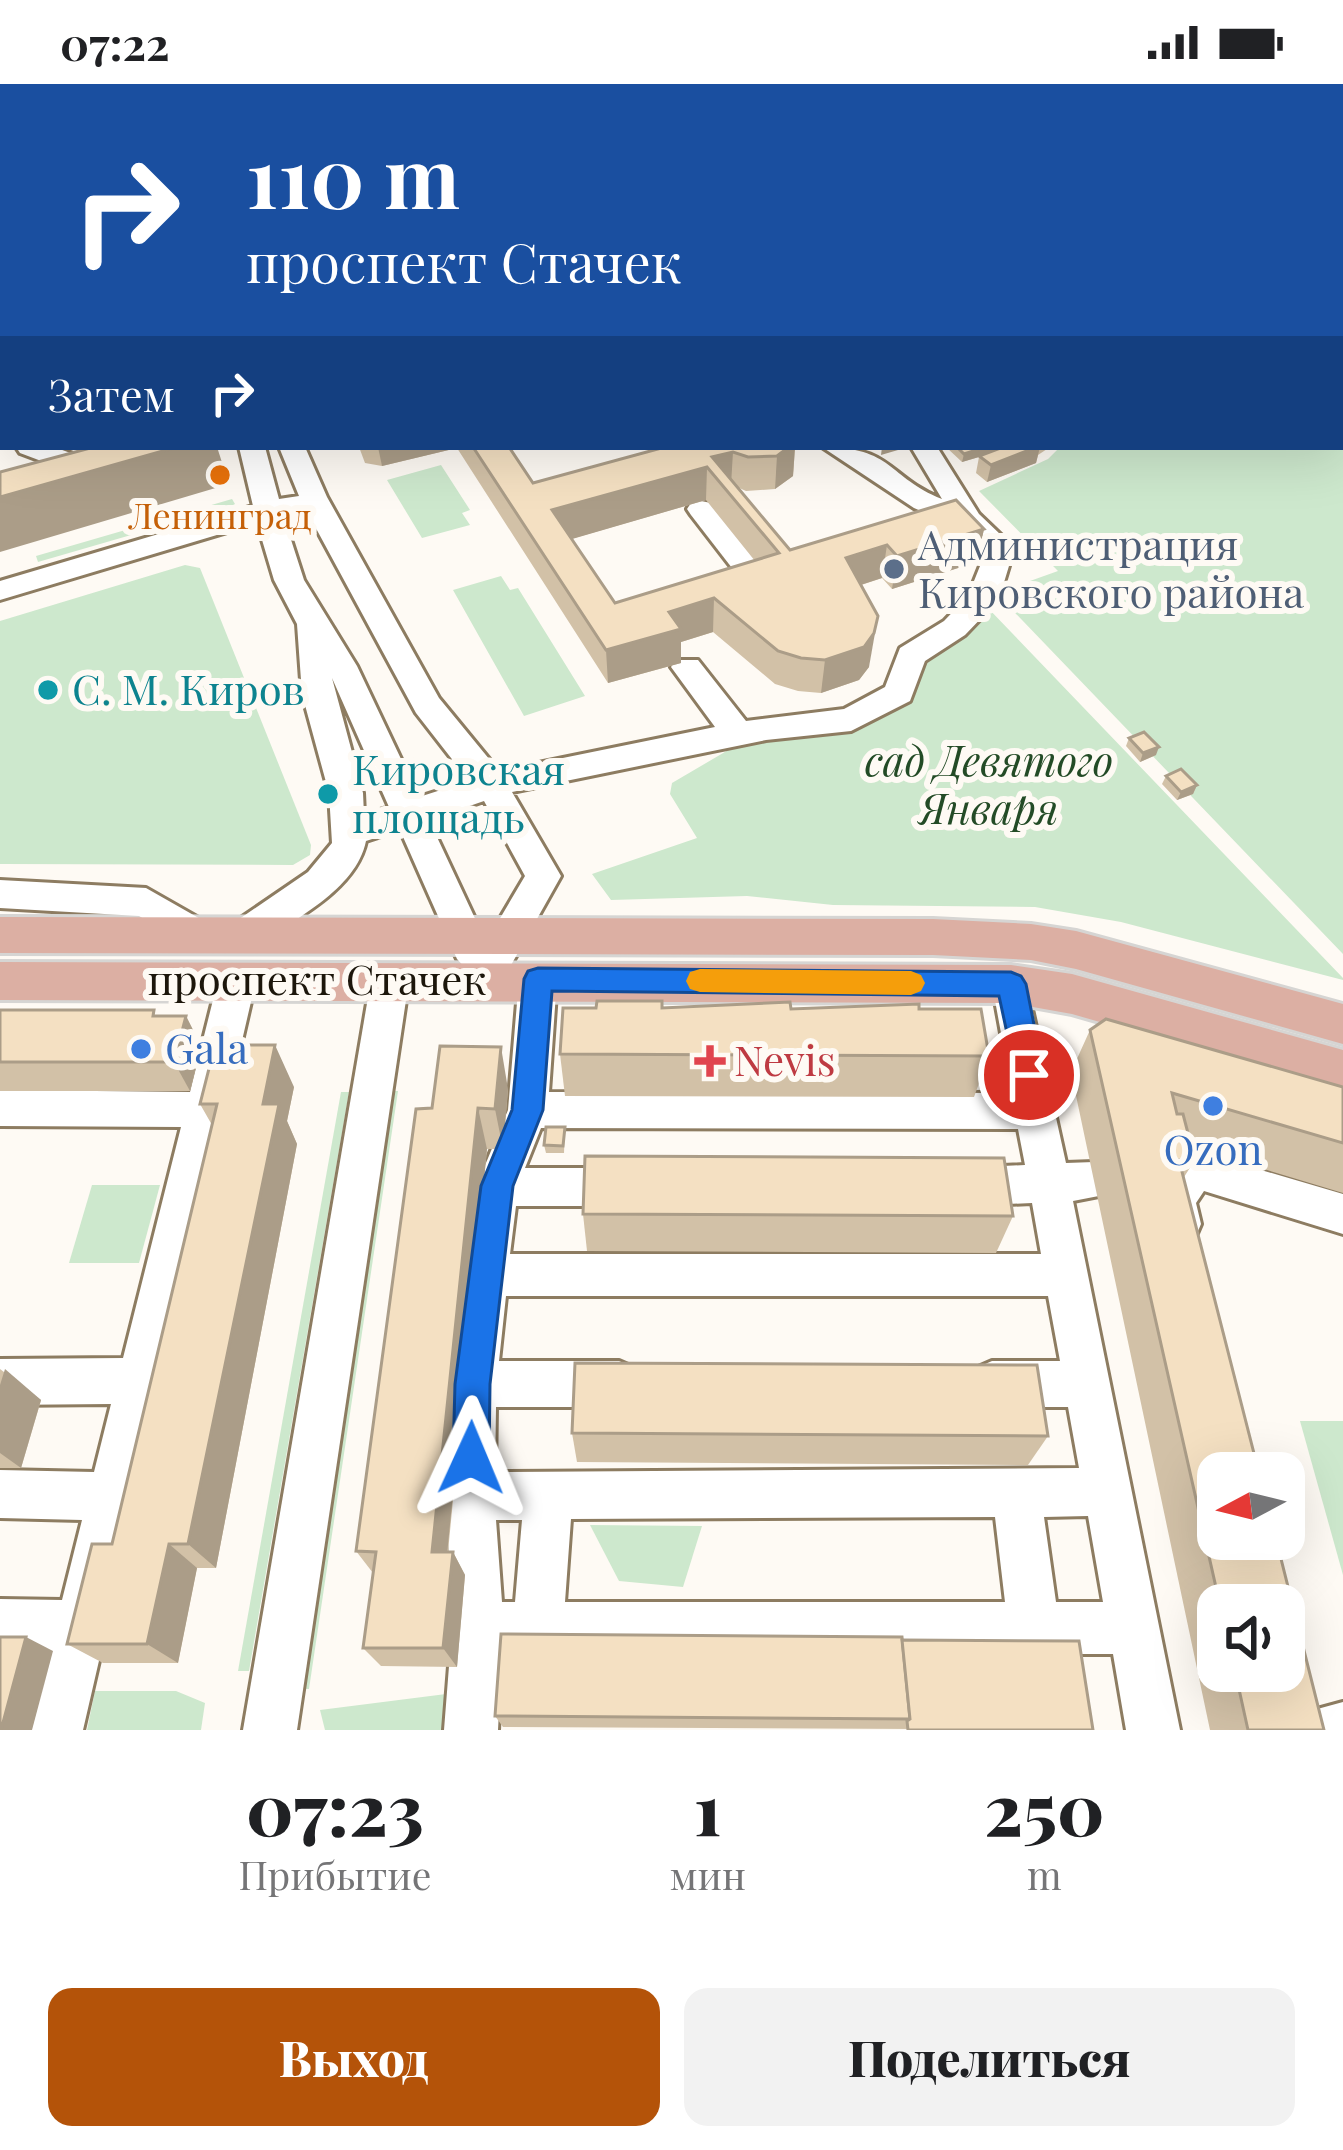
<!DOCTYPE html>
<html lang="ru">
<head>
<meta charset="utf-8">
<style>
	:root { --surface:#fff; --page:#f2f2f2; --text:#202124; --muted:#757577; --accent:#b45309 }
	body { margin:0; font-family:"Playfair Display",serif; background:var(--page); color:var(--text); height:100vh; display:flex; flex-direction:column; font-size:45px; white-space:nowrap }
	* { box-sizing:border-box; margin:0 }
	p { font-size:39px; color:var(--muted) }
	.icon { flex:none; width:66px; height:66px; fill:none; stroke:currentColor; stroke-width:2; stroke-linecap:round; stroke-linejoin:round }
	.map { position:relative; height:1646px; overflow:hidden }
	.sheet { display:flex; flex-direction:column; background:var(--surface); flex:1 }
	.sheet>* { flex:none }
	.top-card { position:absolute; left:0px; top:0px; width:1344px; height:366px; box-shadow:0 12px 48px #0002; background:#1a4fa0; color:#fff; overflow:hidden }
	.needle { width:78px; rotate:263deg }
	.tools { position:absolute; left:1197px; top:1368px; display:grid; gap:24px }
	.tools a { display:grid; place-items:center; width:108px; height:108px; border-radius:24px; background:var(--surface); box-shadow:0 12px 48px #0002; font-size:60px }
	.pin { position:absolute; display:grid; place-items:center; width:102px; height:102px; color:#fff; margin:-51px; border:6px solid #fff; border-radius:50%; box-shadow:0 3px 12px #0007 }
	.me { position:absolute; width:132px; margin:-66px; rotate:1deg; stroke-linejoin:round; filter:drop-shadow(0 0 9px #0008) }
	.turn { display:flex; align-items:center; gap:42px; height:252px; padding:0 48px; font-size:54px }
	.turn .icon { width:156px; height:156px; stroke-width:2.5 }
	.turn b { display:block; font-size:84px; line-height:102px }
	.then { display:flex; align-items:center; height:114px; padding:0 48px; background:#0003; gap:24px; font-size:45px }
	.eta { display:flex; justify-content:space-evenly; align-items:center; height:204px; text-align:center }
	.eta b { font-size:72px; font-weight:800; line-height:84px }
	.primary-button { display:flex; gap:24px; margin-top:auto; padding:24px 48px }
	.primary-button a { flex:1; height:138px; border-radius:24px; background:var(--accent); color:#fff; font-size:48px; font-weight:800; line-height:138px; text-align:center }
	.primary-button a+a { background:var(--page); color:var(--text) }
	.status { display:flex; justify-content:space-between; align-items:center; height:84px; padding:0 60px; background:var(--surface); direction:ltr }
	.status svg { height:33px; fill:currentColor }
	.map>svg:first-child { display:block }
</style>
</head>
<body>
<div class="status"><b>07:22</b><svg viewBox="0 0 49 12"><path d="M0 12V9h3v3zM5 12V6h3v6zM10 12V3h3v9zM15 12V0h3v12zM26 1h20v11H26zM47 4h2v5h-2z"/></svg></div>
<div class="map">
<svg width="1343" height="1646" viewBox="0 0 1343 1646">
	<rect width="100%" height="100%" fill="#fefaf4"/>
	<g fill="#cde8cd">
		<path d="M1341 224 1343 225V870L996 509 1058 487 979 407 1048 375 1060 363H1341Z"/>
		<path d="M441 381 470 426 462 429 470 441 422 454 387 396Z"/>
		<path d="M232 415 235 420 231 422 38 478 36 472Z"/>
		<path d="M185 481 200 484 311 761 310 771 293 781 0 780V537Z"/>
		<path d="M501 492 510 506 518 504 585 612 524 632 453 506Z"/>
		<path d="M986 522 1343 894V896L1121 838 1035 823 833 821 747 812 611 816 592 790 697 754 670 710 672 699 747 655 842 648 872 637 909 610 920 576 958 556Z"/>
		<path d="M391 1007H398L309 1605H300Z"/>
		<path d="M341 1008H349L249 1587H238Z"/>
		<path d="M92 1101H160L139 1179H69Z"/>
		<path d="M1300 1337H1343V1491Z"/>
		<path d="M590 1441 702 1442 683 1503 619 1497Z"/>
		<path d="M95 1607H176L205 1619 201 1646H87Z"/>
		<path d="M454 1609 451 1646H325L320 1626Z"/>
	</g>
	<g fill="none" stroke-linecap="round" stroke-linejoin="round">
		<g stroke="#8d7c61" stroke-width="6">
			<g id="minor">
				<path d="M51 0H69L70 3H52Z"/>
				<path d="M262 0H280L282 3H264Z"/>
				<path d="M507 0H535L537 3H509Z"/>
				<path d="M616 0H644L646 3H618Z"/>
				<path d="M935 0H988L990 3H933Z"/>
				<path d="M1054 0H1090L1092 3H1056Z"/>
				<rect x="1341" y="48" width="2" height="12"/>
				<rect x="1341" y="148" width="2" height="14"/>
				<rect x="0" y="208" width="3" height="14"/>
				<path d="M0 344 3 345V361L0 360Z"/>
				<path d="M16 363H54L109 383 112 389 99 397 89 395 20 369Z"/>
				<path d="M239 363H265L279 415 299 412 279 363H305L327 413 439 614 499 687 715 643 671 583 676 576H698L746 637 844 625 885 603 900 564 944 537 968 512 984 472 963 445 914 424 822 363C894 363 887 393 942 415L911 363H937L979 430 1002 452 1012 472 1002 505 989 526 965 551 925 577 910 617 851 647 766 656 512 708 561 792 497 906 484 910 471 906 465 895 469 888 457 875 400 746 366 757C356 806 293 836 255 862L242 867 229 862 224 852 229 842 308 788 332 759 329 709 302 610 297 540 274 496 257 439 0 516V497L253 422ZM305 424 416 629 469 697 419 713 357 582 304 496 283 431ZM332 594 389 723 364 731 363 709ZM484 717 525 792 486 858 429 736Z"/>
				<path d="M701 417 711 419 769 492 774 499 769 506H749L691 431 687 425 691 419Z"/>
				<path d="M0 796 146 804 211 841 216 851 211 861 198 866 139 832 0 824Z"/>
				<path d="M538 880 551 884 557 895 549 1008 1012 1009 992 900 998 889 1011 885 1024 889 1066 1079 1094 1078 1109 1084 1115 1097 1109 1110 1073 1117 1180 1646H1126L1113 1570H502L498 1646H444L452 1544 446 1412 450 1300 476 1103 508 1026 519 895 525 884ZM541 1044 1018 1045 1025 1081 963 1084 948 1089 942 1103 948 1117 963 1122 1032 1119 1041 1170H510L516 1122H632L647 1117 653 1103 647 1089 632 1084H525ZM506 1212H1048L1060 1277H992L976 1284 969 1300 976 1316 992 1323H1068L1079 1384 495 1388 496 1323H619L635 1316 642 1300 635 1284 619 1277H499ZM1088 1432 1103 1518H1056L1044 1433ZM995 1433 1005 1518H565L571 1435ZM496 1436H522L515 1518H502Z"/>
				<path d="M237 881 250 885 256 896 83 1646H29L49 1567 0 1565V1515L62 1516 82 1436 0 1434V1386L94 1388 111 1320 0 1321V1275L123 1274 181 1043 0 1042V1006L190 1008 218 896 224 885Z"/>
				<path d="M390 881 403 885 409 896 297 1646H243L371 896 377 885Z"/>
				<path d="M1203 1069 1343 1110V1150L1204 1107 1196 1119 1201 1140 1195 1154 1180 1160 1165 1154C1153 1127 1155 1110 1167 1084Z"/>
				<path d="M1343 1618V1646H1302L1310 1627Z"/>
			</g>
		</g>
		<g stroke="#d6d5d3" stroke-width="6">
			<g id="major">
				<path d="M533 0H567L569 3H535Z"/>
				<rect x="1341" y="189" width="2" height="18"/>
				<path d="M0 833 933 835 1031 840 1076 847 1343 920V960L1076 885 1031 876 933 871 0 869Z"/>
				<path d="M0 878 1011 881 1072 890 1343 966V1008L1072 930 1011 919 0 916Z"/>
			</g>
		</g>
		<use href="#minor" fill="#fff" fill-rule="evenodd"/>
		<use href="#major" fill="#dcafa3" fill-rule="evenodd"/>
	</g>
	<g fill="#d2c1a7" fill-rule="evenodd">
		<path d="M640 0H717V3H652Z"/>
		<path d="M1029 0H1070L1069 3H1029Z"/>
		<path d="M1104 0H1134L1133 3H1104Z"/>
		<path d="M359 363H509L533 399 664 363H795L793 392 775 405 746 407 737 403 790 466 984 445 977 478 892 505 882 494 861 501 869 583 859 596 821 609 798 607 775 600 713 548 681 558V579L608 599 457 364 382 382 365 379ZM706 416 755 477 615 519 571 455Z"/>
		<path d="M946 363 1000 364 1050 363 1038 371 1036 379 987 398 976 389 979 373 962 378Z"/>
		<path d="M1129 654 1156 671 1140 678 1126 662Z"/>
		<path d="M1166 692 1197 701 1193 710 1177 716 1162 700Z"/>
		<path d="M791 925H919L989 972 974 1013 565 1012 560 970Z"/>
		<path d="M0 926 186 932 201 962 190 1007H0Z"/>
		<path d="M1090 946 1343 1003V1109L1191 1063 1195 1076 1184 1093 1324 1646H1210L1071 988ZM1218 1521H1284V1587H1218Z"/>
		<path d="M294 1003 287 1037 297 1060 216 1484H197L178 1579H103L67 1560 112 1460 212 1041 200 1020Z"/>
		<path d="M508 1005 503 1065H487L448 1468H453L465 1491 457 1583 381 1582 363 1564 373 1489 356 1467 432 1024Z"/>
		<path d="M565 1043 564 1069H546L544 1061Z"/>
		<path d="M583 1130 1013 1132 996 1169 587 1167Z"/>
		<path d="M0 1285 41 1316 21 1384H0Z"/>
		<path d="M572 1349 1048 1352 1028 1381 577 1378Z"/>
		<path d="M902 1556 1093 1646 503 1643 495 1632Z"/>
	</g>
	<g fill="#ab9d88">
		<path d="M139 0H165L166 3H140Z"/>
		<path d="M167 0H260L261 3H168Z"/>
		<rect x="0" y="27" width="3" height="24"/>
		<path d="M3 159V209L0 210V160Z"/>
		<rect x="0" y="282" width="3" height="52"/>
		<path d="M106 363H217L229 400 0 468V413Z"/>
		<path d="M378 363H456L457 364 382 382Z"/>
		<path d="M789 363H795L793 392 775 405 777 372Z"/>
		<path d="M882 363H898V366L881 371Z"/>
		<path d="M986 363H1000L999 367 962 378 964 370Z"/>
		<path d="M1037 363H1040L1036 379 987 398 991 381Z"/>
		<path d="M733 368 731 401 712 373Z"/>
		<path d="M707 383 706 416 555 460 552 426Z"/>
		<path d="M984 445 977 478 892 505 897 472Z"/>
		<path d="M887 461 882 494 842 507 846 474Z"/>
		<path d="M714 514 713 548 681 558V579L608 599 606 566 669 528Z"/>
		<path d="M878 532 869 583 859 596 821 609 825 576Z"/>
		<path d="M1159 663 1156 671 1140 678 1143 669Z"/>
		<path d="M1197 701 1193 710 1177 716 1181 708Z"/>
		<path d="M186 932 201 962 190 1007 174 978Z"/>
		<path d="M275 961 294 1003 287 1037 297 1060 216 1484 188 1460 263 1020Z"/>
		<path d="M501 963 508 1005 503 1065 495 1025Z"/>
		<path d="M478 1024 487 1065 445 1491 432 1468Z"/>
		<path d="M5 1285 41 1316 21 1384 0 1369V1301Z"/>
		<path d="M169 1460 197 1484 178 1579 147 1560Z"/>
		<path d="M453 1468 465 1491 457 1583 443 1564Z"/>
		<path d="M26 1553 53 1567 32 1646H1Z"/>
	</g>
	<g fill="#f4e0c2" stroke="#ab9d88" stroke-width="3" fill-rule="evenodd">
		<path d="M103 0H150L144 1 145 3H104Z"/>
		<path d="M313 0H354L352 3H311Z"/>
		<path d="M381 0H404L452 3H380Z"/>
		<path d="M864 0H907L905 3H862Z"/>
		<path d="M947 0H977L975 3H945Z"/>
		<path d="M1136 0H1159L1158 3H1135Z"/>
		<path d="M1227 0H1341V4L1227 3Z"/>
		<path d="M0 9H3V26L0 27Z"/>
		<path d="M1341 55 1343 56V91L1341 94Z"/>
		<path d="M0 143H3V159L0 160Z"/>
		<rect x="0" y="264" width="3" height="18"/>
		<path d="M94 363H177L0 413V388Z"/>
		<path d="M473 363H509L533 399 665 363H789L777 372 748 373 733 368 712 373 790 466 956 416 984 445 897 472 887 461 846 474 878 532 874 549 864 563 825 576 801 574 778 567 714 514 669 528 681 545 606 566ZM707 383 779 469 615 519 552 426Z"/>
		<path d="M957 363H986L964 370Z"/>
		<path d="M1003 363H1037L991 381 979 372Z"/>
		<path d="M1144 648 1159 663 1143 669 1129 654Z"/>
		<path d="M1181 685 1197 701 1181 708 1166 692Z"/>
		<path d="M597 917H662V924L790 918 791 925 919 920V925H981L989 972 560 970 563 924H596Z"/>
		<path d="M0 926H154L153 932H186L174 978H0Z"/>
		<path d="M1106 935 1343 1003V1059L1172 1009 1177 1030H1183L1195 1076H1179L1259 1389H1218V1455H1276L1324 1646H1248L1235 1587H1284V1521H1220L1090 946Z"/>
		<path d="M215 961H275L263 1020H279L188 1460H169L147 1560H67L92 1460H112L217 1020H200Z"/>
		<path d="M440 962 501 963 495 1025 478 1024 432 1468H453L443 1564H363L376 1468 356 1467 416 1025 432 1024Z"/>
		<path d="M546 1043H565L563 1062 544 1061Z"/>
		<path d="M585 1072 1004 1074 1013 1132 583 1130Z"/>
		<path d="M575 1279 1037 1281 1048 1352 572 1349Z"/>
		<path d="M501 1550 902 1553 910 1635 495 1632Z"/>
		<path d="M0 1553H26L1 1646H0Z"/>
		<path d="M902 1556 1079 1557 1093 1646H908L907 1637 910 1635Z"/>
	</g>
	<path fill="#1a73e8" stroke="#114b97" stroke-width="3" d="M538 884 1011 888 1021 892 1026 900 1044 991 1039 1000 1029 1004 1018 1000 999 912 552 907 543 1026 513 1102 490 1300 489 1374 484 1387 471 1392 459 1387 453 1374 455 1300 481 1102 512 1026 524 895 528 887Z"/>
	<path fill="#f59e0b" d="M700 885 911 887 921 891 925 899 921 907 911 911 700 908 690 905 686 897 690 888Z"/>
	<circle fill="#e8710a" stroke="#fefaf4" stroke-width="4.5" cx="220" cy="391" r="12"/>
	<circle fill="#5c6f8a" stroke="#fefaf4" stroke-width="4.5" cx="894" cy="485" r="12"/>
	<g fill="#0f9aa8" stroke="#fefaf4" stroke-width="4.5">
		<circle cx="48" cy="606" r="12"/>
		<circle cx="328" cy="710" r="12"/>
	</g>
	<g fill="#3f7fe0" stroke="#fefaf4" stroke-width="4.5">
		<circle cx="141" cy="965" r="12"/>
		<circle cx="1213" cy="1022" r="12"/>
	</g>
	<path fill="#e0444e" stroke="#fefaf4" stroke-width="4.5" d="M704 959h12v12h12v12h-12v12h-12v-12h-12v-12h12z"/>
	<g text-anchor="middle" stroke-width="12" stroke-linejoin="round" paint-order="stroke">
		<g font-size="36" fill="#c56008" stroke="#fefaf4">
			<text x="220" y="445">Ленинград</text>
		</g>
		<g font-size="42" fill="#4e5e75" stroke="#fefaf4" text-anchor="start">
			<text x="918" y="476">Администрация<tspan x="918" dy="48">Кировского района</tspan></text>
		</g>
		<g font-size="42" fill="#0d838f" stroke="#fefaf4" text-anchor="start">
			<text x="72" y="621">С. М. Киров</text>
			<text x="352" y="701">Кировская<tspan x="352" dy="48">площадь</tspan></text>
		</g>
		<g font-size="42" font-style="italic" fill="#234b26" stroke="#fefaf4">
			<text x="989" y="692">сад Девятого<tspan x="989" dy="48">Января</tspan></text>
		</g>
		<g font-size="42" fill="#1c160b" stroke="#fefaf4">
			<text x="317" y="911">проспект Стачек</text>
		</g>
		<g font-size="42" fill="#366cbe" stroke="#fefaf4" text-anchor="start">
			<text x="165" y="980">Gala</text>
			<text x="1213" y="1081" text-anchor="middle">Ozon</text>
		</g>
		<g font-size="42" fill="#be3a42" stroke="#fefaf4" text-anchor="start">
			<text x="734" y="992">Nevis</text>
		</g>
	</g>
</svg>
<div class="tools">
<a><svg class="needle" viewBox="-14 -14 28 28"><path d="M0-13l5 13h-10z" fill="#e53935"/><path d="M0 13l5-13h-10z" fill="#757577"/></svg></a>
<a><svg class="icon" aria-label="sound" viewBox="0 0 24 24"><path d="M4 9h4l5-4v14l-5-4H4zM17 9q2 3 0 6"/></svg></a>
</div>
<div class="pin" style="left:1029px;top:991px;background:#d93025"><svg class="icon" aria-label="arrive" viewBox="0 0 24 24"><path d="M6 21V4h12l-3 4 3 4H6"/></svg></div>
<svg class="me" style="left:471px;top:1374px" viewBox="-20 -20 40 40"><path d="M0-17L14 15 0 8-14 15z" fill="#1a73e8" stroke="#fff" stroke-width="4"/></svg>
<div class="top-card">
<div class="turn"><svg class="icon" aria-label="right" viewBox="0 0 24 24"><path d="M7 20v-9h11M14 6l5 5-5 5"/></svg><div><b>110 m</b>проспект Стачек</div></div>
<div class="then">Затем<svg class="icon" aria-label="right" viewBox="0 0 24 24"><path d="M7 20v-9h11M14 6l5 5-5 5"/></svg></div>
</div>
</div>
<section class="sheet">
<div class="eta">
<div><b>07:23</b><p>Прибытие</p></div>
<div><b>1</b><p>мин</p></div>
<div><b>250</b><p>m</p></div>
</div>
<div class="primary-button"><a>Выход</a><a>Поделиться</a></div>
</section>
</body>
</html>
